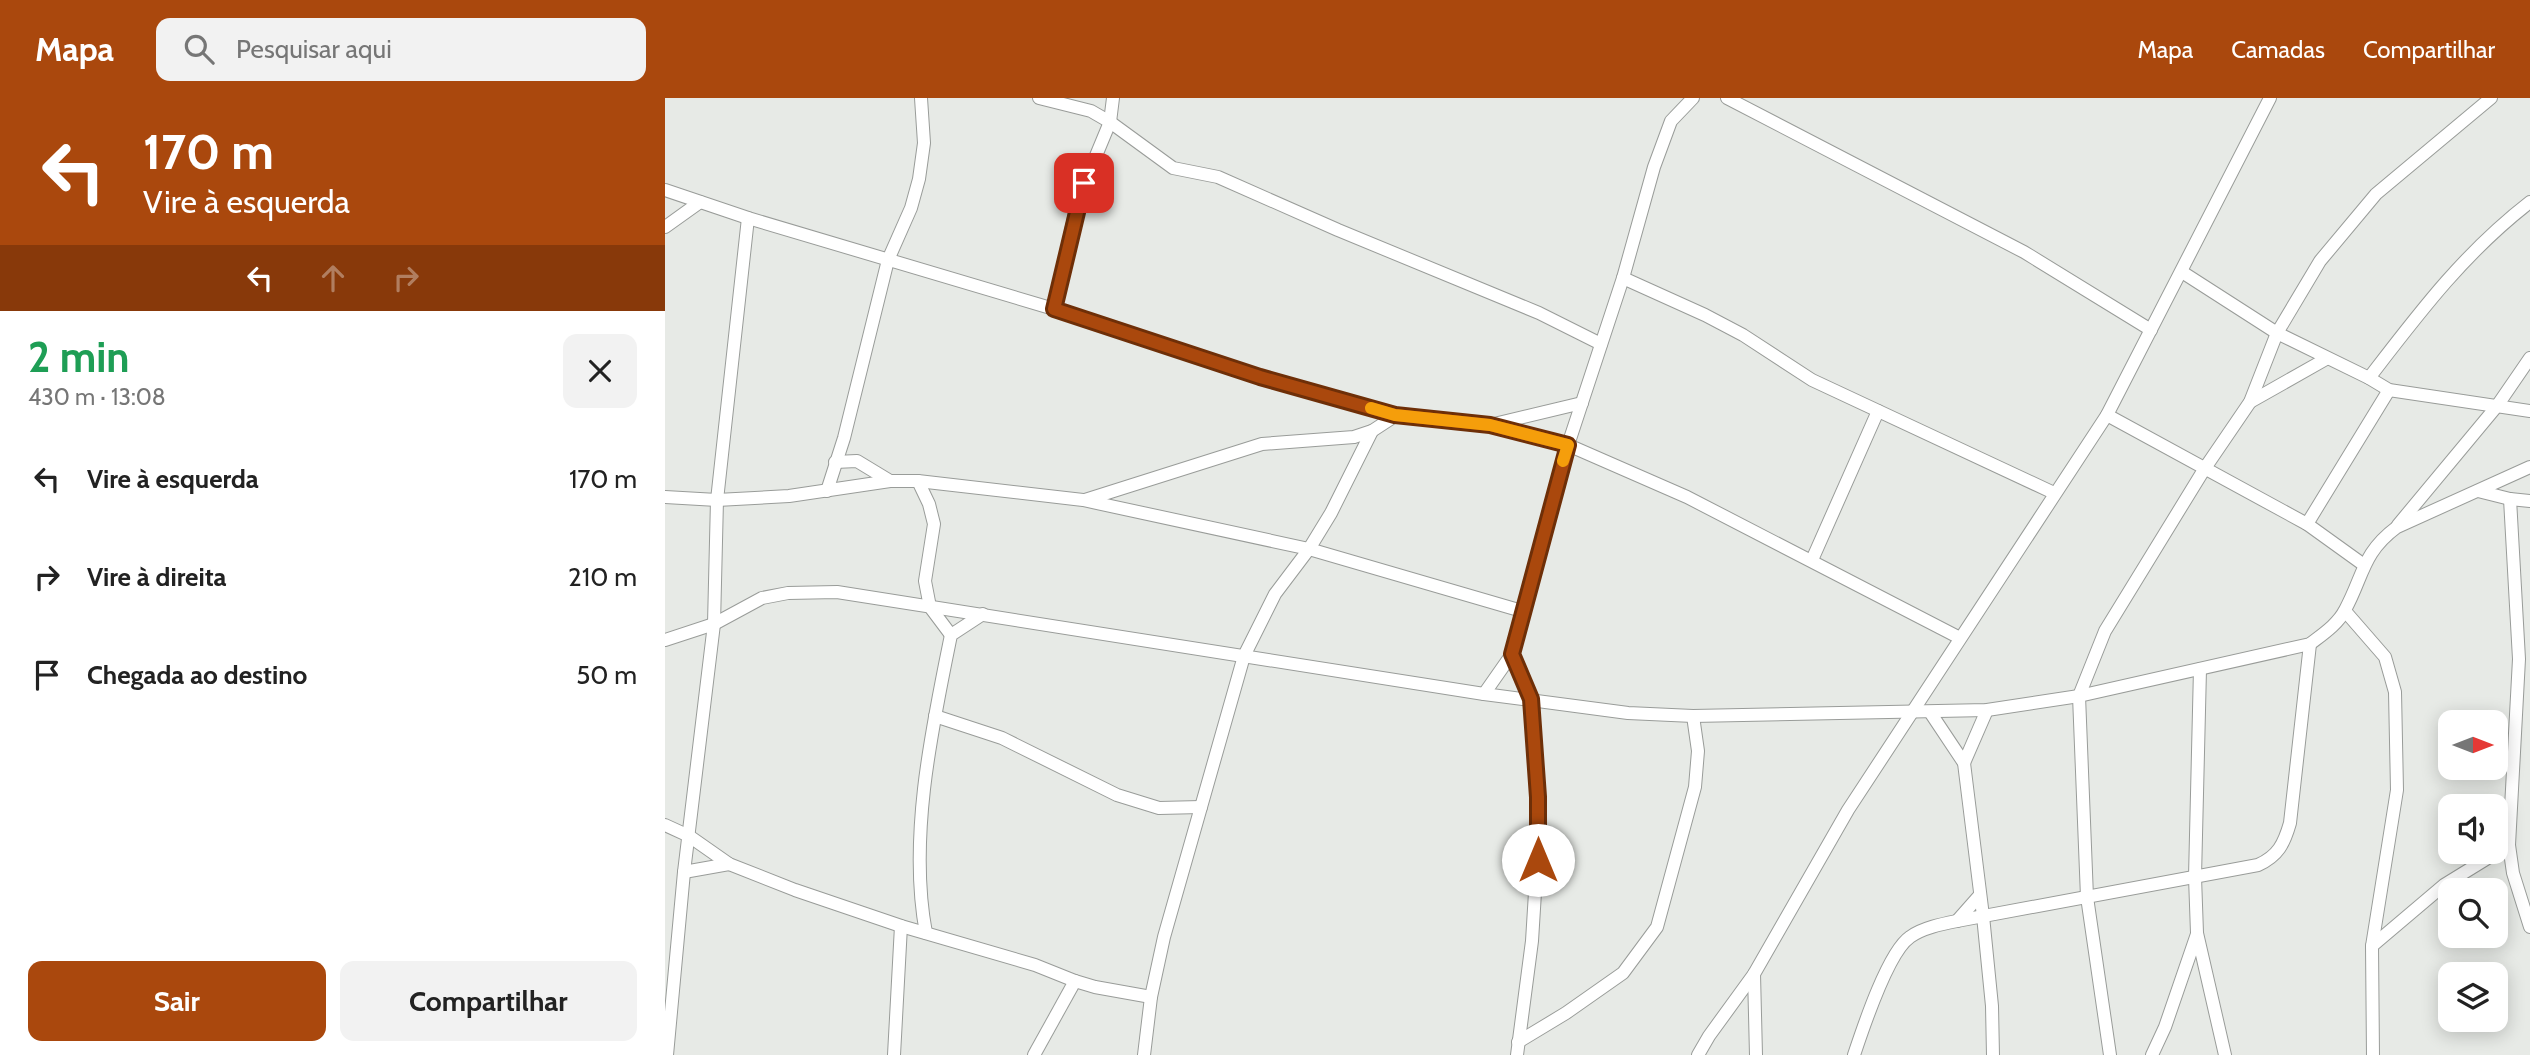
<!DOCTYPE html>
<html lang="pt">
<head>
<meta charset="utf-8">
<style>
	:root { --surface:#fff; --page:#f2f2f2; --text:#222; --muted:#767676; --accent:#aa480d }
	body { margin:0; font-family:Cabin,sans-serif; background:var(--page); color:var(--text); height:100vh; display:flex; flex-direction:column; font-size:26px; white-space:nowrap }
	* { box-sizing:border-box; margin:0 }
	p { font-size:23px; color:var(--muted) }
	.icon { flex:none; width:38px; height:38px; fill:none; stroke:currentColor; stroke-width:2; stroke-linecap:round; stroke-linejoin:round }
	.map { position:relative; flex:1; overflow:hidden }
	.sheet { display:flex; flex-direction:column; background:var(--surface); width:665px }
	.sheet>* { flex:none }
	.guide { background:#aa480d; color:#fff; overflow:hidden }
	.needle { width:46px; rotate:90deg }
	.controls { position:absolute; left:1773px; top:612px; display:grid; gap:14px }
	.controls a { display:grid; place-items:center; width:70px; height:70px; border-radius:14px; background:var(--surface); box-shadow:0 4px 18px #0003; font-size:35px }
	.pin { position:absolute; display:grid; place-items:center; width:60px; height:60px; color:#fff; margin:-30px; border-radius:14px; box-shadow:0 4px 10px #0006 }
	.me { position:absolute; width:77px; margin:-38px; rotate:0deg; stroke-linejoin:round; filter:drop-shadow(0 0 5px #0008) }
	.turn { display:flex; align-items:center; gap:24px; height:147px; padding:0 28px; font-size:32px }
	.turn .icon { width:91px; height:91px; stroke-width:2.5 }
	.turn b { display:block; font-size:49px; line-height:60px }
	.lanes { display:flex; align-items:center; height:66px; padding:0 28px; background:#0003; justify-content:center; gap:35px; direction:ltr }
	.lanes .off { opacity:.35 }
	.round { display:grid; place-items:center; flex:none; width:74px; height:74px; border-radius:14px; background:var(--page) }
	.headline { display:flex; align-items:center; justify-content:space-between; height:119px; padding:0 28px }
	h1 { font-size:42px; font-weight:700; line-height:52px; color:#1e9e55 }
	.cta { display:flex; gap:14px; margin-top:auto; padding:14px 28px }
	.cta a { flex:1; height:80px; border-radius:14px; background:var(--accent); color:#fff; font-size:28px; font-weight:700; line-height:80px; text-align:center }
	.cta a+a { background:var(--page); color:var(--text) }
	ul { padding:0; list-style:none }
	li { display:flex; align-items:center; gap:21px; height:98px; padding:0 28px }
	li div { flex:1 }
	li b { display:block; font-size:26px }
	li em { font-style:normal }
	header { display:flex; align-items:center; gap:42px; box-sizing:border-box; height:98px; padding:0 35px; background:var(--accent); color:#fff }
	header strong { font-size:33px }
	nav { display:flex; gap:38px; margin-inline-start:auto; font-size:24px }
	.search { width:490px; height:63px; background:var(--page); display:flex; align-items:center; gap:18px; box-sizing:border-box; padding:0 24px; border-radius:14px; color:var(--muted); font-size:26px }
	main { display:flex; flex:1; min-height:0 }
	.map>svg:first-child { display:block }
</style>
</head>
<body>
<header>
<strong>Mapa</strong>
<div class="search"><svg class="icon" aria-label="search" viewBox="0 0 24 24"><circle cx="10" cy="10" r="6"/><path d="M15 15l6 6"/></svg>Pesquisar aqui</div>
<nav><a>Mapa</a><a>Camadas</a><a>Compartilhar</a></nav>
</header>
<main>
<section class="sheet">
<div class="guide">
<div class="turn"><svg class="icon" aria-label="left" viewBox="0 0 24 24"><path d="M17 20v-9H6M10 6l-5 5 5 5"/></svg><div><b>170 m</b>Vire à esquerda</div></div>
<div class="lanes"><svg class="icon" aria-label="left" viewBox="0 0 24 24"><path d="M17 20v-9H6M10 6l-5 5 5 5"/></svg><svg class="icon off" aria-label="ahead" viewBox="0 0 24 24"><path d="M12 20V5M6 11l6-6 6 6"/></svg><svg class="icon off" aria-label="right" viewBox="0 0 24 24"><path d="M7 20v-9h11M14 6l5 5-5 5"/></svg></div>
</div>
<div class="headline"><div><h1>2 min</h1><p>430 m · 13:08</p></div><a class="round"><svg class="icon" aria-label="close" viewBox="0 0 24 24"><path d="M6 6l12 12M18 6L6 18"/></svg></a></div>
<ul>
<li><svg class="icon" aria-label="left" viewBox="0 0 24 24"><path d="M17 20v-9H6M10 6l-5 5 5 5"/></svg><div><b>Vire à esquerda</b></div><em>170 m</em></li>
<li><svg class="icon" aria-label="right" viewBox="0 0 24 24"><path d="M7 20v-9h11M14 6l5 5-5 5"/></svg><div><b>Vire à direita</b></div><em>210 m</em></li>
<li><svg class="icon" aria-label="arrive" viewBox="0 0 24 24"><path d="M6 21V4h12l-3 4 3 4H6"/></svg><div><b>Chegada ao destino</b></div><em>50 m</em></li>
</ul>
<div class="cta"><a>Sair</a><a>Compartilhar</a></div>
</section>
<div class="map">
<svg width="1865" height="957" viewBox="0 0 1865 957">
	<rect width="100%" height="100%" fill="#e7eae6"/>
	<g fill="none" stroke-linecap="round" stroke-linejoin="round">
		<g stroke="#999c99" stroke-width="14">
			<g id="minor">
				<path d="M374 0 426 13 445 24 508 70 553 79 673 132 874 215 936 246"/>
				<path d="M448 0 445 24 413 101 389 211 595 279 730 318 825 327 903 347 1022 399 1295 540"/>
				<path d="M1062 0 1359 154 1486 232"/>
				<path d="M0 92 83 120 389 211"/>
				<path d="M0 129 35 104"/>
				<path d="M1517 174 1612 235 1704 280 1724 292 1865 313"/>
				<path d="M958 180 1040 217 1078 237 1147 282 1389 395"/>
				<path d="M1704 280C1754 215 1799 155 1865 104"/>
				<path d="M1585 304 1661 261"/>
				<path d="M1442 317 1642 426 1699 467"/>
				<path d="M829 326 917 305"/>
				<path d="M170 364 192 363 225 383"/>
				<path d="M253 383 264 406 269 426 260 483 265 509 286 537"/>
				<path d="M162 393 179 340 223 162 246 110 254 81 259 45 256 0"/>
				<path d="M1813 393 1845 401 1865 403"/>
				<path d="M0 399 52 402 124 398 225 383H253L418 402 644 451 857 513"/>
				<path d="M1845 401 1854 561 1844 747 1848 775 1865 829"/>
				<path d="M420 402 597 346 689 339 707 333 730 318"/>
				<path d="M1642 426 1724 292"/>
				<path d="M1733 427 1832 308 1865 260"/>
				<path d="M1147 462 1213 313"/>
				<path d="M1680 513 1720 559 1730 594 1732 692 1707 848 1708 957"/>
				<path d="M0 542 49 526 97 500 123 495 172 494 819 596 963 615 1028 618 1322 612 1414 598 1645 546C1658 536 1673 526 1680 512 1699 477 1697 455 1732 429L1865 369"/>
				<path d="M847 556 866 601 872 699V762L867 843 852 957"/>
				<path d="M1535 571 1530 779 1532 835 1560 957"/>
				<path d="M819 596 847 556 903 347 958 180 989 69 1006 23 1028 0"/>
				<path d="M1265 614 1299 665 1318 818 1327 908 1328 957"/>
				<path d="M270 618 337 640 452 697 494 710 536 709"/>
				<path d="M1299 665 1322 612"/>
				<path d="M0 727 24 738 64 766 130 792 236 828 370 867 410 883 430 889 486 899"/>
				<path d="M19 774 64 766"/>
				<path d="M1292 823 1315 797"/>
				<path d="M261 835C243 741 267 630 286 537L318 516"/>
				<path d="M1707 848 1779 787 1844 747"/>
				<path d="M1089 876 1091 957"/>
				<path d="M853 944 901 915 958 875 992 829 1030 689 1033 653 1028 618"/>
				<path d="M2 957 19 774 49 526 52 402 83 120"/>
				<path d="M229 957 236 828"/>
				<path d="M369 957 410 883"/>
				<path d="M479 957 486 899 499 839 579 558 610 496 644 451 666 415 707 333"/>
				<path d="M1033 957 1044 938 1089 876 1183 712 1442 317 1605 0"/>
				<path d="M1189 957C1198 930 1223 854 1245 839 1257 830 1277 826 1292 823L1593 767C1613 758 1619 746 1625 725L1645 546"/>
				<path d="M1445 957 1422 799 1414 598 1440 533 1540 370 1585 304 1612 235 1655 163 1711 96 1826 0"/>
				<path d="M1487 957 1500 929 1532 836"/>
			</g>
		</g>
		<use href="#minor" stroke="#fff" stroke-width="12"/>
	</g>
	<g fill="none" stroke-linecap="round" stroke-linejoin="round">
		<g stroke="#6e2f08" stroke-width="18">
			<path id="route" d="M419 85 389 211 595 279 730 317 825 327 903 347 847 556 866 601 873 699V762"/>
		</g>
		<use href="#route" stroke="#aa480d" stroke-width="12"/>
		<path stroke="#f59e0b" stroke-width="12" d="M706 310 730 317 825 327 903 347 898 363"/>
	</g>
</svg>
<div class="controls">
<a><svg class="needle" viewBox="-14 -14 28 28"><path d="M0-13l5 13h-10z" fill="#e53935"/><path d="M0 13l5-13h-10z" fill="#767676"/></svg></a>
<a><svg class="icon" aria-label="sound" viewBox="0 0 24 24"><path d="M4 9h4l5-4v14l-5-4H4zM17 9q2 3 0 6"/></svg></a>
<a><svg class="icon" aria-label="search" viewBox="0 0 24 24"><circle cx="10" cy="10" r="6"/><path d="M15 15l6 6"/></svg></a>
<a><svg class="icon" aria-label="layers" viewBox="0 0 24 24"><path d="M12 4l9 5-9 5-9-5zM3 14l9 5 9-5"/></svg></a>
</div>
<div class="pin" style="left:419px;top:85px;background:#d93025"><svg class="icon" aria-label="arrive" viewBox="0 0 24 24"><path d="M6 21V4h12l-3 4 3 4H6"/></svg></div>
<svg class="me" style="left:873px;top:762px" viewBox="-20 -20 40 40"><circle r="19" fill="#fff"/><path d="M0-13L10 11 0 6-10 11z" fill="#aa480d"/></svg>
</div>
</main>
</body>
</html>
